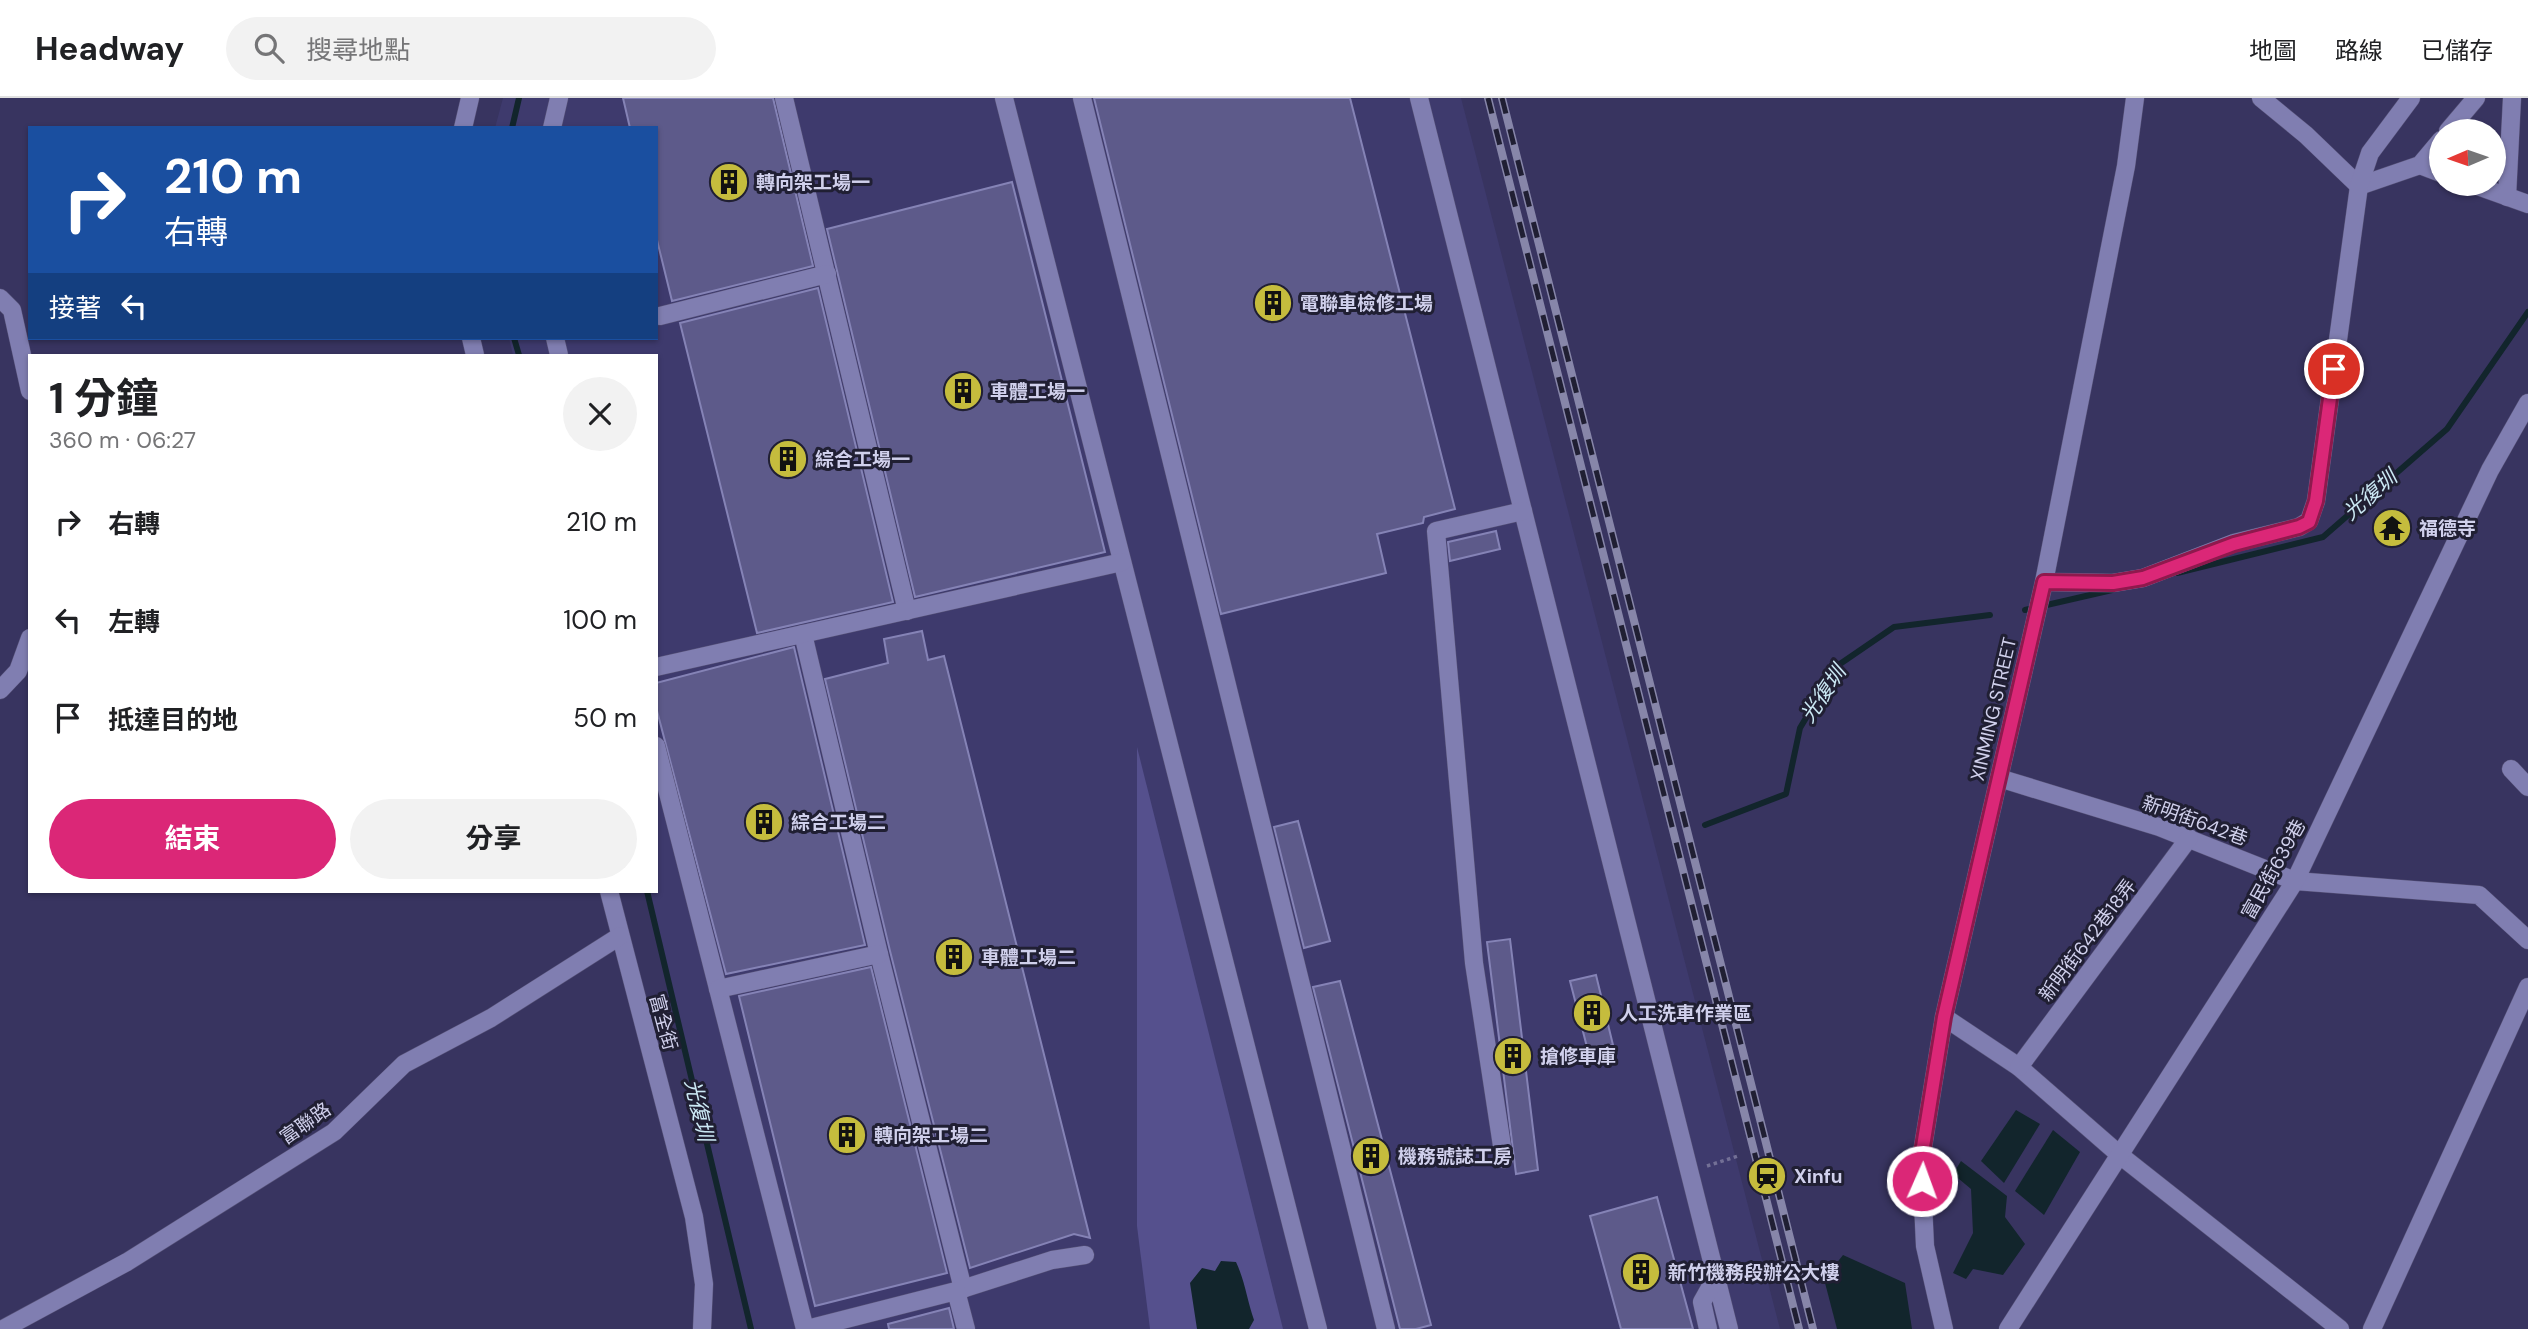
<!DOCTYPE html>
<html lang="zh-TW">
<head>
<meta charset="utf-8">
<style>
	:root { --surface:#fff; --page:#f2f2f2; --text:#202124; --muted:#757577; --line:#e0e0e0; --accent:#db2777 }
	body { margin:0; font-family:"DM Sans","Noto Sans TC",sans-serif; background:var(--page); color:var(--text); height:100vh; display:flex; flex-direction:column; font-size:26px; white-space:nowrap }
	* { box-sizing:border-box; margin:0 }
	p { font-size:23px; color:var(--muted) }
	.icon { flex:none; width:38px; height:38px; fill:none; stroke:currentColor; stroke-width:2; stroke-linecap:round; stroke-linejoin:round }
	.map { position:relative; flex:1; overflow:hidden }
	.details { position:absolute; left:28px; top:256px; width:630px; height:539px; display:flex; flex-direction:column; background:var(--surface); border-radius:0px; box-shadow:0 2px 5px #0004 }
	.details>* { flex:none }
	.hud { position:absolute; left:28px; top:28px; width:630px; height:214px; border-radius:0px; box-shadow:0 2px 5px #0004; background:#1a4fa0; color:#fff; overflow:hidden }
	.needle { width:46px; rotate:268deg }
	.buttons { position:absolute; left:2429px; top:21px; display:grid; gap:14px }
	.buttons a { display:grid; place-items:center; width:77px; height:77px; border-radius:50%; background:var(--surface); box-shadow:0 2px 5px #0004; font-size:35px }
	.pin { position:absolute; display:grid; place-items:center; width:60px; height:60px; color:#fff; margin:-30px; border:4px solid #fff; border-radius:50%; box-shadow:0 2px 7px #0007 }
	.me { position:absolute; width:77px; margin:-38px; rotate:2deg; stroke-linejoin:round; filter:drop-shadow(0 0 5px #0008) }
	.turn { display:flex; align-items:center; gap:24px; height:147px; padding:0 21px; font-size:32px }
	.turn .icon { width:91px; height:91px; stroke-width:2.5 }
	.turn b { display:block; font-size:49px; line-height:60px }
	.then { display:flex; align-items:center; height:66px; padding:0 21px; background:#0003; gap:14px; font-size:26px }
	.round { display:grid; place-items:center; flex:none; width:74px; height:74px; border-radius:37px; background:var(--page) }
	.overview { display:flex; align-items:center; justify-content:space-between; height:119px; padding:0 21px }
	h1 { font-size:42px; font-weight:700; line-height:52px }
	.action { display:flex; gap:14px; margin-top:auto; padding:14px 21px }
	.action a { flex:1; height:80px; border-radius:42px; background:var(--accent); color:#fff; font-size:28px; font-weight:700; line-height:80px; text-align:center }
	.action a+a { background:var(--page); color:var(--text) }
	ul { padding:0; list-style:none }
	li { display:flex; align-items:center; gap:21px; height:98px; padding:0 21px }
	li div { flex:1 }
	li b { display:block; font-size:26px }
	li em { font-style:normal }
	header { display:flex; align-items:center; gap:42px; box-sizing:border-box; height:98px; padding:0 35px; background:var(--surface); border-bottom:2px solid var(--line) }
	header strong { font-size:33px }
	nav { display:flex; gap:38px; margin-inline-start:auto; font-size:24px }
	.search { width:490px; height:63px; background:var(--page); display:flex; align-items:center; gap:18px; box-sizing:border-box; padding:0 24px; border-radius:38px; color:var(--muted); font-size:26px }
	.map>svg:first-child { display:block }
</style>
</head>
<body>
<header>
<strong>Headway</strong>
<div class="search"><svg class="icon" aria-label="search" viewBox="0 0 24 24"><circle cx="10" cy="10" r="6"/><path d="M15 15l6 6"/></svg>搜尋地點</div>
<nav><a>地圖</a><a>路線</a><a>已儲存</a></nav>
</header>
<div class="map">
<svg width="2528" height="1231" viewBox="0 0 2528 1231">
	<rect width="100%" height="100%" fill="#383460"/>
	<path fill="#3e3a6d" d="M503 0H1461L1780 1231H749L647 793H656V257H513L509 240H656V30H495Z"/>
	<path fill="#55508d" d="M1137 649 1283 1231H1150L1137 1128Z"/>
	<g fill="#12252c">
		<path d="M2016 1012 2040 1026 2004 1085 1981 1063Z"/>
		<path d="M2053 1032 2080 1054 2044 1117 2015 1093Z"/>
		<path d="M1961 1063 2007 1098 2005 1119 2025 1146 2003 1177 1973 1171 1966 1181 1953 1175 1973 1135 1971 1091 1953 1076Z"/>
		<path d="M1843 1157 1905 1185 1912 1231H1837L1824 1181Z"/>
		<path d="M1221 1163 1236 1164C1245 1183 1247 1202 1254 1222L1249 1231H1197L1190 1185 1202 1170 1215 1173Z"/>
	</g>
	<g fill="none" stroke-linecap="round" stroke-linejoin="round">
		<g stroke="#12252c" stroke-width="6">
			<path d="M512 30 519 0"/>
			<path d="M514 240 519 257"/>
			<path d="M2177 475 2323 439 2447 331 2528 214"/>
			<path d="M2025 512 2112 492"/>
			<path d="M1705 727 1786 696 1800 630 1837 568 1894 529 1990 517"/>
			<path d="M647 793 751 1231"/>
		</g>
	</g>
	<g fill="#5d5a8a" stroke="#8583b6" stroke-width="2">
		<path d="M623 0H773L813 168 672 203 656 138V30H630Z"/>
		<path d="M1094 0H1350L1455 411 1424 419 1423 425 1377 436 1386 475 1221 516Z"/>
		<path d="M1012 84 1105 454 915 499 827 131Z"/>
		<path d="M818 190 893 504 757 535 680 225Z"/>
		<path d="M2392 418 2404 428 2393 443 2380 433Z"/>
		<path d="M1496 433 1500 451 1450 463 1448 444Z"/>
		<path d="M922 533 928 562 944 558 1090 1140 1074 1136 970 1170 890 853 825 581 888 565 884 541Z"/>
		<path d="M794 549 865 847 726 876 656 609V585Z"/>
		<path d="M1298 723 1330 843 1304 850 1274 729Z"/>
		<path d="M1510 841 1538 1072 1516 1076 1487 844Z"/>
		<path d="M871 869 947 1175 815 1208 739 898Z"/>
		<path d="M1596 877 1613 947 1588 953 1570 883Z"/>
		<path d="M1340 883 1431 1227 1416 1231H1400L1313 889Z"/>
		<path d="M1657 1099 1693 1231H1621L1590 1118Z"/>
		<path d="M949 1210 954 1231H889L888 1226Z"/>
	</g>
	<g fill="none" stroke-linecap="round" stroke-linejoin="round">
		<g stroke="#555176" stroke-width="19">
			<g id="minor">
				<path d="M784 0 907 513"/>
				<path d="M1004 0 1318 1231"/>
				<path d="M1082 0 1386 1231"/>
				<path d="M1419 0 1729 1231"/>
				<path d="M2261 0 2306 37 2359 88"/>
				<path d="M463 30 470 0"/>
				<path d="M552 30 559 0"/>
				<path d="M2448 33 2476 0"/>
				<path d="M2420 67 2441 75"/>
				<path d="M2472 86 2528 106"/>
				<path d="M2359 88 2420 67 2441 42"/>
				<path d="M2507 99 2512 0"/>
				<path d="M0 200 12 212 30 293"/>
				<path d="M660 218 827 176"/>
				<path d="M471 240 475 257"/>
				<path d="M555 240 559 257"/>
				<path d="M2044 484 2113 485 2143 480 2234 445 2299 429 2309 423 2316 403 2359 88 2370 55 2411 0"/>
				<path d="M803 536 879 856 963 1191"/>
				<path d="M656 569 1122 464"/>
				<path d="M0 592 18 573 30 540"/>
				<path d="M656 648 805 1231"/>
				<path d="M2511 671 2528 689"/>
				<path d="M1999 680 2159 729 2295 783 2479 797 2528 842"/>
				<path d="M609 793 694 1119 704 1186 702 1231"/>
				<path d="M718 891 879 856"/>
				<path d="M1944 919 2019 969 2121 1058 2340 1231"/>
				<path d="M2019 969 2189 740"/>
				<path d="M1504 1061 1474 865 1436 433 1523 413"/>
				<path d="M956 1193 1052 1162 1085 1157"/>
				<path d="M3 1231 127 1164 334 1034 404 966 491 920 620 838"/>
				<path d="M807 1231 956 1193 966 1231"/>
				<path d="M1708 1231 1702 1204 1716 1179"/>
				<path d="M1944 1231 1925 1148 1921 1061 1944 919 2044 484 2126 68 2135 0"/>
				<path d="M2008 1231 2295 783 2490 372 2528 305"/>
				<path d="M2372 1231 2528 889"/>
			</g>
		</g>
		<path stroke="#737096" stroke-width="3.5" stroke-dasharray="3.5 3.5" stroke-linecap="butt" d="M1707 1068 1738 1058"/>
		<use href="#minor" stroke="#807eb1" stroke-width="18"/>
		<g stroke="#8786a9" stroke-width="8">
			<g id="rail">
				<path d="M1488 0 1799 1231"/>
				<path d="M1502 0 1813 1231"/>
			</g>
		</g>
		<use href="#rail" stroke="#201f33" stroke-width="5" stroke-dasharray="16" stroke-linecap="butt"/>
	</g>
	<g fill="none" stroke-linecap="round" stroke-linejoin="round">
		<g stroke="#8e194d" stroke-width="18">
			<path id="route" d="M1922 1083 1921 1061 1944 919 2044 484 2113 485 2143 480 2234 446 2299 429 2309 424 2316 403 2334 271"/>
		</g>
		<use href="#route" stroke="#db2777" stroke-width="12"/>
	</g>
	<defs>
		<g id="building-disc" transform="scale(2.0125)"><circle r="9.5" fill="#c5bc3d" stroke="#201f33"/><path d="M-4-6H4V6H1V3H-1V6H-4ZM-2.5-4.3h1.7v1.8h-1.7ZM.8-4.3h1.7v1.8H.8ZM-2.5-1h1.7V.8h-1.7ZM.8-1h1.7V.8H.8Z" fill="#111"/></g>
		<g id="temple-disc" transform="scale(2.0125)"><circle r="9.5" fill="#c5bc3d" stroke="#201f33"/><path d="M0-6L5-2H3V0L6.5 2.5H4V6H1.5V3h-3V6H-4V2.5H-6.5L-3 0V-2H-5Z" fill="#111"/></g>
		<g id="station-disc" transform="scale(2.0125)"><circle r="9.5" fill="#c5bc3d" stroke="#201f33"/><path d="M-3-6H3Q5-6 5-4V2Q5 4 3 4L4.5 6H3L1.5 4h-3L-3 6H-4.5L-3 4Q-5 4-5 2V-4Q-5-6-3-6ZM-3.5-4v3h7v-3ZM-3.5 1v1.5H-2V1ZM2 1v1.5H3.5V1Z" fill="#111"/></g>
	</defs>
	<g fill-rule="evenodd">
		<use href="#building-disc" x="729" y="84"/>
		<use href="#building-disc" x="1273" y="205"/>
		<use href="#building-disc" x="963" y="293"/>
		<use href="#building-disc" x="788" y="361"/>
		<use href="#temple-disc" x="2392" y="430"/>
		<use href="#building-disc" x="764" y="724"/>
		<use href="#building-disc" x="954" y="859"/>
		<use href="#building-disc" x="1592" y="915"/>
		<use href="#building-disc" x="1513" y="958"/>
		<use href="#building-disc" x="847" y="1037"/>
		<use href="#building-disc" x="1371" y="1058"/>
		<use href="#station-disc" x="1767" y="1078"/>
		<use href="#building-disc" x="1641" y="1174"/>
	</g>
	<g text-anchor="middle" stroke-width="6" stroke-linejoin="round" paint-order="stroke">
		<g font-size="19" font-weight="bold" fill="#d0d0ec" stroke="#201f33" text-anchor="start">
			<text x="756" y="91">轉向架工場一</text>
			<text x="1300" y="212">電聯車檢修工場</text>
			<text x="990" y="300">車體工場一</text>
			<text x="815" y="368">綜合工場一</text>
			<text x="2419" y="437">福德寺</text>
			<text x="791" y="731">綜合工場二</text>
			<text x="981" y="866">車體工場二</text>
			<text x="1619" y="922">人工洗車作業區</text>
			<text x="1540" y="965">搶修車庫</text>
			<text x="874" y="1044">轉向架工場二</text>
			<text x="1398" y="1065">機務號誌工房</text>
			<text x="1794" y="1085">Xinfu</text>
			<text x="1668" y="1181">新竹機務段辦公大樓</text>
		</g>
		<g font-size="19" fill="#d0d0ec" stroke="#201f33">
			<text transform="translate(1993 611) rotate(-77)" y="7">XINMING STREET</text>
			<text transform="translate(2195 722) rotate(20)" y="7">新明街642巷</text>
			<text transform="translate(2273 771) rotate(-61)" y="7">富民街639巷</text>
			<text transform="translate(2087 842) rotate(-53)" y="7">新明街642巷18弄</text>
			<text transform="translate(664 924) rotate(75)" y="7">富全街</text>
			<text transform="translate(305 1025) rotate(-35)" y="7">富聯路</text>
		</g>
		<g font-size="21" font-style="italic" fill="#cbe8f4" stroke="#201f33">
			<text transform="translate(2370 397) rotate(-41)" y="7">光復圳</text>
			<text transform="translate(1823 596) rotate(-56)" y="7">光復圳</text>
			<text transform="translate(699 1012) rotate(77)" y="7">光復圳</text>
		</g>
	</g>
</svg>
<div class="buttons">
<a><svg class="needle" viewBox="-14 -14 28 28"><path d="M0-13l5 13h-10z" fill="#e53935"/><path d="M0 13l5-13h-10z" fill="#757577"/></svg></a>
</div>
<div class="pin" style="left:2334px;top:271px;background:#d93025"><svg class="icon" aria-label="arrive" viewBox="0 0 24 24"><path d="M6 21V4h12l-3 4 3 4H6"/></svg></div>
<svg class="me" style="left:1922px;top:1083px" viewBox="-20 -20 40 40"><circle r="17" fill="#db2777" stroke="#fff" stroke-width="3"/><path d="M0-11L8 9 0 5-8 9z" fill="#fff"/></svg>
<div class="hud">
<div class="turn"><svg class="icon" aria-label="right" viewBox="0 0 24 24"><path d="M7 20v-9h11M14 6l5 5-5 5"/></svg><div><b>210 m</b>右轉</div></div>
<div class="then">接著<svg class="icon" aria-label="left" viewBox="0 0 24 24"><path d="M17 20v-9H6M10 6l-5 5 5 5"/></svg></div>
</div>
<section class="details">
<div class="overview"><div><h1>1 分鐘</h1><p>360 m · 06:27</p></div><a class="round"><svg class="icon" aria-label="close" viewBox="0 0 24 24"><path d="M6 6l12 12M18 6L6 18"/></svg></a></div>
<ul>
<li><svg class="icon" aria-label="right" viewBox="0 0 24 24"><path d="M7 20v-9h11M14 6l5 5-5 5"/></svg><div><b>右轉</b></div><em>210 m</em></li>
<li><svg class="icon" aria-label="left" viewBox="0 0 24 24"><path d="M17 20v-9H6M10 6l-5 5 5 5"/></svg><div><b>左轉</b></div><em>100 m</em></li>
<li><svg class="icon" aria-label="arrive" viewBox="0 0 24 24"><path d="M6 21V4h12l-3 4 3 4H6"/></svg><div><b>抵達目的地</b></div><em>50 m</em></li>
</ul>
<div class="action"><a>結束</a><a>分享</a></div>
</section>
</div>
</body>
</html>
